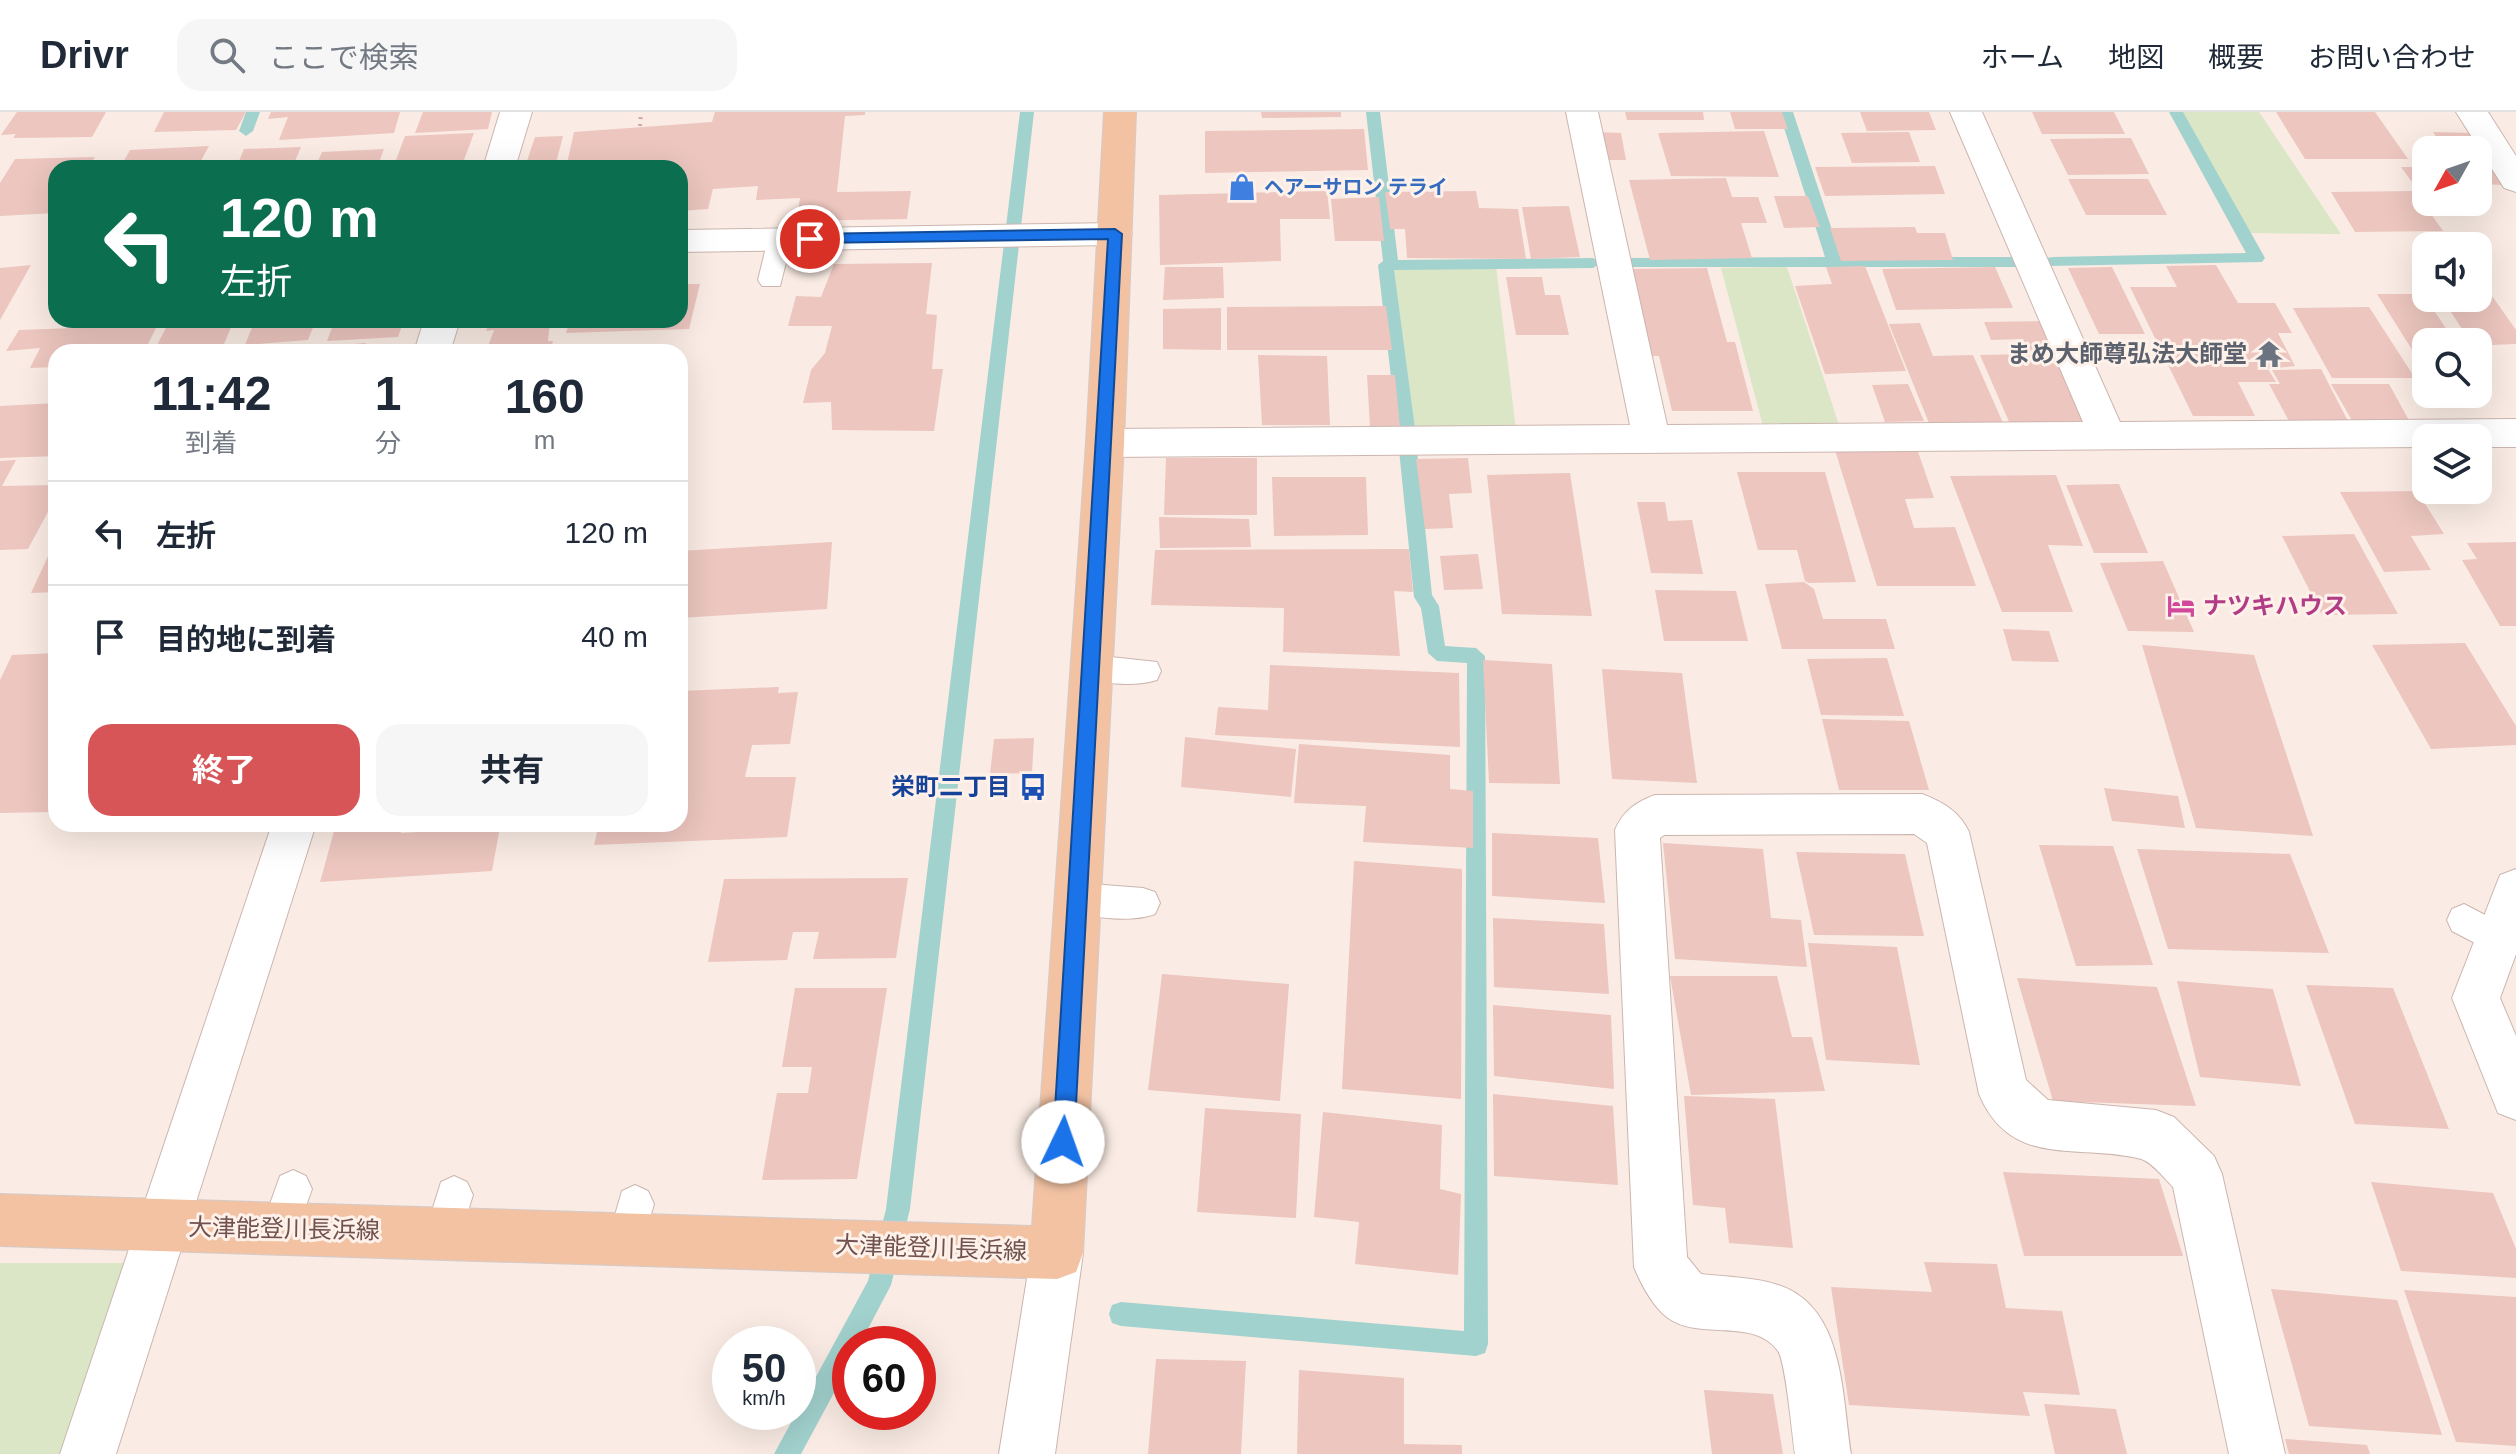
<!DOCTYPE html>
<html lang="ja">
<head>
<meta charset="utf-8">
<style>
	:root { --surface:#fff; --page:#f6f6f7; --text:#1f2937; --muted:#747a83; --line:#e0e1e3; --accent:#d85557 }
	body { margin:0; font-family:Arial,"Noto Sans JP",sans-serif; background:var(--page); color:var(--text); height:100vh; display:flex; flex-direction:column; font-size:30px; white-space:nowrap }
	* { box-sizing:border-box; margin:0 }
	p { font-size:26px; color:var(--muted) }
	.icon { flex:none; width:44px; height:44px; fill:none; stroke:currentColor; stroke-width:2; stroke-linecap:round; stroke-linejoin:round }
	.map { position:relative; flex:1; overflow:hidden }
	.drawer { position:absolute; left:48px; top:232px; width:640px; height:488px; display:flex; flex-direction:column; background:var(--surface); border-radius:24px; box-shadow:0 8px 32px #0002 }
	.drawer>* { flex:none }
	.banner { position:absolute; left:48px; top:48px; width:640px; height:168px; border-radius:24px; box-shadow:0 8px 32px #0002; background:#0b6e4f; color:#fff; overflow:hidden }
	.needle { width:52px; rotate:230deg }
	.controls { position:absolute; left:2412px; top:24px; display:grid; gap:16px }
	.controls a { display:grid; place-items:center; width:80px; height:80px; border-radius:16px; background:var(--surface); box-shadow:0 8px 32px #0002; font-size:40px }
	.speed { position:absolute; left:712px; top:1214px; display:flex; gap:16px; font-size:40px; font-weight:700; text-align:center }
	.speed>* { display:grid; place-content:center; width:104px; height:104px; border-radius:50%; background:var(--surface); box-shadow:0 8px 32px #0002; line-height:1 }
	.speed small { font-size:20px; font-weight:400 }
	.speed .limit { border:12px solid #d22; background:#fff; color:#111 }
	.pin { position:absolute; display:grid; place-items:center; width:68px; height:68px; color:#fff; margin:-34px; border:4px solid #fff; border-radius:50%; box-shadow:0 2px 8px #0007 }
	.me { position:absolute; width:88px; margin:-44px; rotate:3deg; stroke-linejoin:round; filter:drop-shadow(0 0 6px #0008) }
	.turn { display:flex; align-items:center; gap:28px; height:168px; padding:0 40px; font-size:36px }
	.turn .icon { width:104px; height:104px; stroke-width:2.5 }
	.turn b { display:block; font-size:56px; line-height:68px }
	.eta { display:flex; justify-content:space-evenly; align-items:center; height:136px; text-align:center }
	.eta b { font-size:48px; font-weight:700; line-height:56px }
	.action { display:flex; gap:16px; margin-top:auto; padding:16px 40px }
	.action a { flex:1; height:92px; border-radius:24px; background:var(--accent); color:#fff; font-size:32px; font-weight:700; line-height:92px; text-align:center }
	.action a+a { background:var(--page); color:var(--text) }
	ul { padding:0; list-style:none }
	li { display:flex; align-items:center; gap:24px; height:104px; padding:0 40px; border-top:2px solid var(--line) }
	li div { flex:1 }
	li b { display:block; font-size:30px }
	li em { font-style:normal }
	header { display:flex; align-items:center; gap:48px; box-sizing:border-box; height:112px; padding:0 40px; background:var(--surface); border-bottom:2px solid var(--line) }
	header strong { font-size:38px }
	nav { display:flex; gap:44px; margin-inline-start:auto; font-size:28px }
	.search { width:560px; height:72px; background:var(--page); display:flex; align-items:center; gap:20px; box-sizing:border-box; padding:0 28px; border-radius:24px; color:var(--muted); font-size:30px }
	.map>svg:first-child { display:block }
</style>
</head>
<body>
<header>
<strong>Drivr</strong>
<div class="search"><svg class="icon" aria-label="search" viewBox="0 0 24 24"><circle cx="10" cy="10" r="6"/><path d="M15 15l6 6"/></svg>ここで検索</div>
<nav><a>ホーム</a><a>地図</a><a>概要</a><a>お問い合わせ</a></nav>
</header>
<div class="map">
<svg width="2516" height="1342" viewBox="0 0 2516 1342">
	<rect width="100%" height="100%" fill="#faece4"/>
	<g fill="#dae6c5">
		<path d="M2180 0H2259L2341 122 2246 121Z"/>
		<path d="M1389 154H1496L1516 318H1409Z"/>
		<path d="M1787 155 1839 313 1763 314 1721 156Z"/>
		<path d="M0 1151H124L61 1342H0Z"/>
	</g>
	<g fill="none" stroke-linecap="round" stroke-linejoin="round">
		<g fill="#a2d2ce" fill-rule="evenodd">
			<path d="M246 0H260L253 19 246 24 239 19Z"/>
			<path d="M1020 0H1034L910 1097 891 1173 860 1232H850V1251L801 1342H774L868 1169 886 1097Z"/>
			<path d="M1366 0H1380L1398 148 1593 146 1601 151 1593 156 1394 158 1415 317 1406 323 1397 317 1378 153 1383 149Z"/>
			<path d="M1779 0H1793L1841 145H2023L2031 150 2023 155H1623V147L1629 146 1825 145Z"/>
			<path d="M2169 0H2183L2265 146 2262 150 2047 154V146L2053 145 2246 141Z"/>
			<path d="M1408 332 1417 338 1432 483 1439 494 1445 534 1476 536 1485 544 1488 1232 1485 1241 1476 1244 1121 1214 1112 1211 1109 1202 1112 1193 1121 1190 1464 1219 1467 551 1437 549 1428 541 1421 496 1414 485 1399 338Z"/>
		</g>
	</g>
	<g fill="#ecc6bf">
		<path d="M17 0H106L92 25 13 26 16 22 1 23Z"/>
		<path d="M164 0H246L236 18 154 20Z"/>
		<path d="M271 0H400L394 21 279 28 288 5 268 7Z"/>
		<path d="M423 0H492L488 17 415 21Z"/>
		<path d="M715 0H865V3L845 4 837 80 911 79 907 107 796 109 800 86 756 88 758 74 713 77 708 97 680 99V56H566L574 20 712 10Z"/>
		<path d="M1261 0H1341V5L1262 6Z"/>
		<path d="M1625 0H1703L1704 8H1627Z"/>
		<path d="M1730 0H1782L1788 17H1735Z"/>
		<path d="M1860 0H1929L1936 18 1867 19Z"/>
		<path d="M2032 0H2114L2125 22H2042Z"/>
		<path d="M2276 0H2375L2408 47H2305Z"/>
		<path d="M1364 17 1368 58 1205 61V19Z"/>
		<path d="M1764 19 1779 65 1671 64 1658 21Z"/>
		<path d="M1594 20 1621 21 1626 48H1599Z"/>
		<path d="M1909 20 1920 50 1852 51 1841 21Z"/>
		<path d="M2433 20 2472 21 2505 73 2478 72V38H2445Z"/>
		<path d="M474 21 461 56H393L405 24Z"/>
		<path d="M563 24 556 51 526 52 535 25Z"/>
		<path d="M2131 26 2149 62 2068 63 2050 27Z"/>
		<path d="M209 34 197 56H120L130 38Z"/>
		<path d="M301 35 292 56H236L244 37Z"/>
		<path d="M384 37 377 56H315L322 40Z"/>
		<path d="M2413 37H2426V71L2412 70 2401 55H2426Z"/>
		<path d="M95 45 88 56H56V101L0 104V71L15 47Z"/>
		<path d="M1935 54 1945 82 1825 84 1815 55Z"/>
		<path d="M1726 66 1732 85H1758L1767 111H1741L1752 146 1650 148 1629 68Z"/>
		<path d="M2068 67H2148L2167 103H2086Z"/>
		<path d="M1327 79 1330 107H1280L1281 149 1160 153 1159 83Z"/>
		<path d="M1476 79 1479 96 1518 97 1526 147 1407 146 1405 117H1390L1385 80Z"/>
		<path d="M2415 79 2443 119 2355 120 2331 80Z"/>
		<path d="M1774 84H1808L1820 115 1784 116Z"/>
		<path d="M1379 85 1384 129H1335L1331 87Z"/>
		<path d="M1569 94 1580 145 1531 147 1522 95Z"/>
		<path d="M1915 115 1917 121H1945L1953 148 1841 149 1830 116Z"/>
		<path d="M932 151 926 202 937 203 932 257H943L934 319 832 318 831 290 803 291 811 258 825 241 832 214H788L796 184 821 185 834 152Z"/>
		<path d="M31 153 0 208V156Z"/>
		<path d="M2216 153 2238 191H2275L2292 221H2278L2295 254 2268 257 2276 270H2238L2255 304H2193L2130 175H2177L2166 154Z"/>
		<path d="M1865 154 1906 259 1825 262 1795 174 1832 172 1826 155Z"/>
		<path d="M1165 155H1223L1224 186 1163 188Z"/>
		<path d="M1995 155 2013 196 1896 198 1882 157Z"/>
		<path d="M2112 155 2145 222H2099L2068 156Z"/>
		<path d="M1707 156 1727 230H1735L1753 299H1672L1659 244H1650L1631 157Z"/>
		<path d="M1506 165H1542L1545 183H1560L1569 223H1516Z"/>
		<path d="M2478 171H2483L2516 218V232L2491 233 2482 217H2462L2442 186H2478Z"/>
		<path d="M680 172H700L689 217 566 221 570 208H680Z"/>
		<path d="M2377 182H2423L2455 230H2426V260Z"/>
		<path d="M1386 194 1392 238H1227V195Z"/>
		<path d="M2369 195 2415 266H2332L2293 196Z"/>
		<path d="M1221 196V238L1163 237V197Z"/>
		<path d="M78 208H160L144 240H56V255L30 256 40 236 6 239 19 218 74 216Z"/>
		<path d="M170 208H234L224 232 156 235Z"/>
		<path d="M255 208H316L308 228 245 233Z"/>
		<path d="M335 208H404L398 225 327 229Z"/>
		<path d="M491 208H552L549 218 548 229H553L550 240H478L487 237 494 218 486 219Z"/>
		<path d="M2042 209 2084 310 2010 312 1980 243 2029 242 2023 227 1991 228 1984 210Z"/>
		<path d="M1920 211 1933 244 1973 243 2003 311H1929L1889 212Z"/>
		<path d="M366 231 363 240H284V238Z"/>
		<path d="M1258 243 1327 244 1330 313H1262Z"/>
		<path d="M2321 257 2349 311H2290L2269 272H2280L2272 258Z"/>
		<path d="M1367 263H1395L1400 315H1370Z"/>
		<path d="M1908 272 1924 309 1885 310 1872 273Z"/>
		<path d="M2331 272H2389L2411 312H2354Z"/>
		<path d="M56 291V344L0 346V294Z"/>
		<path d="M1917 337 1934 386 1905 387 1914 416 1955 415 1976 474H1877L1835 338Z"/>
		<path d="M1166 346H1257V403H1164Z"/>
		<path d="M1468 346 1472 381 1449 382 1453 416 1425 417 1416 347Z"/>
		<path d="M16 348 2 374 56 373V385L28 437 0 438V349Z"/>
		<path d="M1737 360H1825L1856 470 1809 471 1805 469 1797 438H1758Z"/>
		<path d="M1570 361 1592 504 1502 502 1487 363Z"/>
		<path d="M2056 363 2083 434 2048 433 2073 500H2002L1950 364Z"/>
		<path d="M1272 365H1366L1368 423 1274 424Z"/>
		<path d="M2119 372 2148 441H2094L2066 373Z"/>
		<path d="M2417 379 2444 422 2411 424 2431 458 2384 460 2340 380Z"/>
		<path d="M1637 390H1665L1668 409 1692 408 1703 462 1651 461Z"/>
		<path d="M1159 405 1249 407 1251 435 1160 436Z"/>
		<path d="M2354 422 2398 502 2322 503 2282 424Z"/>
		<path d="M56 427V480L31 481Z"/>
		<path d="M832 430 827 497 680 506V439Z"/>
		<path d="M2516 430V514H2500L2462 448 2477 447 2467 431Z"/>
		<path d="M1409 437 1413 480 1394 479 1400 544 1283 540 1284 496 1151 493 1155 438Z"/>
		<path d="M1478 442 1483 477 1444 478 1440 444Z"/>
		<path d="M2163 449 2194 520 2128 519 2100 451Z"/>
		<path d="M1804 470 1814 477 1823 507H1886L1895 537H1782L1765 472Z"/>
		<path d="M1655 478 1736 479 1748 529H1664Z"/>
		<path d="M2003 517 2049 519 2059 550 2012 549Z"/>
		<path d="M2465 531 2516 614V633L2431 637 2372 533Z"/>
		<path d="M2142 533 2254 543 2313 724 2196 716Z"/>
		<path d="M56 541V690L52 700 0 701V568L12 543Z"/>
		<path d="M1887 546 1904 604 1821 603 1807 547Z"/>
		<path d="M1483 548 1552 552 1560 672 1489 671Z"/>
		<path d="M1270 553 1459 561 1460 635 1215 623 1218 595 1268 598Z"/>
		<path d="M1602 557 1682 561 1697 671 1612 667Z"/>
		<path d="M779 575 778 581 798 580 790 632 752 633 745 665H796L787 725 594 733 599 712H680V579Z"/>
		<path d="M1822 607 1909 609 1929 678H1839Z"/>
		<path d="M1185 625 1296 637 1291 685 1181 675Z"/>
		<path d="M1034 626 1032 661 990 662 994 627Z"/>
		<path d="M1299 632 1450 643V677L1473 679V736L1363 730 1366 694 1294 691Z"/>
		<path d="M2104 676 2178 684 2185 716 2112 709Z"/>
		<path d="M336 712H403L401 721 500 715 492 759 320 770Z"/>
		<path d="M1492 721 1598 726 1605 791 1492 784Z"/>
		<path d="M1663 731 1763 737 1771 806 1801 808 1807 855 1675 847Z"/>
		<path d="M2039 733 2113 734 2153 853 2076 854Z"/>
		<path d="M2137 737 2290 742 2329 841 2168 837Z"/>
		<path d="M1796 740 1905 742 1924 824 1814 823Z"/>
		<path d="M1354 749 1462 757 1461 987 1342 977Z"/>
		<path d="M908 766 896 846 813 847 819 820H793L787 848 708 850 724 767Z"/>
		<path d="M1493 806 1604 812 1609 882 1494 875Z"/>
		<path d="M1808 831 1897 835 1920 953 1826 948Z"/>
		<path d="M1162 862 1289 872 1280 989 1148 978Z"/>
		<path d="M1670 864H1777L1792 925H1812L1825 979 1691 983Z"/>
		<path d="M2017 866 2157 875 2196 994 2053 989Z"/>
		<path d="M2177 869 2273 877 2301 974 2200 965Z"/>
		<path d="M2306 873 2393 876 2449 1017 2355 1012Z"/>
		<path d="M795 876H887L857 1067 762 1068 777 981H808L812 955H782Z"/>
		<path d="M1493 893 1611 903 1614 977 1494 964Z"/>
		<path d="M1493 982 1613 994 1618 1073 1494 1064Z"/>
		<path d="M1684 984 1775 987 1793 1136 1729 1131 1725 1096 1693 1093Z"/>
		<path d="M1205 996 1301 1002 1296 1106 1197 1100Z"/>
		<path d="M1323 1000 1442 1013 1440 1077 1461 1082 1458 1163 1355 1152 1359 1110 1314 1105Z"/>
		<path d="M2003 1060 2159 1067 2183 1144H2024Z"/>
		<path d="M2371 1070 2493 1081 2516 1137V1166L2401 1159Z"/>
		<path d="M1924 1150 1997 1152 2006 1196 2062 1199 2080 1283 2023 1280 2030 1304 1849 1293 1831 1175 1932 1180Z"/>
		<path d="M2271 1177 2397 1188 2442 1323 2309 1314Z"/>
		<path d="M2404 1178 2516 1185V1334L2456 1330Z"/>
		<path d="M1156 1247 1246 1249 1241 1342H1148Z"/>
		<path d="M1299 1258 1404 1266V1332L1462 1333V1342H1297Z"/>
		<path d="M1704 1278 1773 1282 1783 1342H1712Z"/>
		<path d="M2044 1292 2116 1297 2127 1342H2055Z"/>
		<path d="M2285 1327 2367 1333 2370 1342H2289Z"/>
	</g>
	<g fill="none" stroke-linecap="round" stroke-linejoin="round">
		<g stroke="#ccb5af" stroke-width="2">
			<g id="service">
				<path d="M780 119 789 121 792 127 780 174H762L758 168 768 127 771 121Z"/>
				<path d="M1092 543 1157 550 1161 559 1157 568C1136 575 1102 572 1081 565L1077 556 1081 547Z"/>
				<path d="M1078 771 1143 776 1155 780 1160 791 1155 802C1131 811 1090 806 1066 797L1061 786 1066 775Z"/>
				<path d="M2464 792 2510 816 2515 827 2510 838 2498 843 2452 819 2447 808 2452 797Z"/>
				<path d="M293 1058 306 1064 312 1077 293 1130 280 1136 267 1130 261 1117 280 1064Z"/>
				<path d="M454 1064 467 1070 473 1083 457 1134 444 1140 431 1134 425 1121 441 1070Z"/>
				<path d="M635 1073 648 1079 654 1092 640 1140 627 1146 614 1140 608 1127 622 1079Z"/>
			</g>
		</g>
		<g stroke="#ccb5af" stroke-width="2">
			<g id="minor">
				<path d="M500 0H532L515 56H483Z"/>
				<path d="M1566 0H1598L1667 313 2083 310 1950 0H1982L2120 310 2516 307V335H2478V326H2426V335L1105 345 1092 341 1086 331 1092 321 1105 317 1630 313Z"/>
				<path d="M2456 0H2488L2516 44V80L2504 76Z"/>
				<path d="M1115 111 1127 114 1132 122 1127 130 1115 133 680 140V118Z"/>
				<path d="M424 208H460L450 240H414Z"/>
				<path d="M1922 682C1943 690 1960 700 1969 720L2026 968 2048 988 2156 998 2174 1005 2214 1044 2222 1062 2285 1342H2229L2173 1075C2165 1067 2152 1050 2141 1047 2079 1031 2011 1058 1979 982L1927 731 1914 722 1664 723 1660 726 1687 1145 1701 1162C1726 1165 1757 1165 1781 1174 1845 1197 1842 1286 1851 1342H1795C1792 1322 1786 1251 1778 1239 1754 1205 1700 1229 1668 1206 1653 1195 1641 1172 1634 1155L1615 718C1623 699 1636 690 1655 683Z"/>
				<path d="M272 712H316L116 1342H60Z"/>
				<path d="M2516 757V842L2500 886 2516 924V1008L2498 1001 2452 886 2500 763Z"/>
			</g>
		</g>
		<g stroke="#ccb5af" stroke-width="2">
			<path id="tertiary" d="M1057 1115 1076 1122 1083 1141 1055 1342H999L1031 1141 1038 1122Z"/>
		</g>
		<g stroke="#d4cbca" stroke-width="2">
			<path id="primary" d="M1104 0H1136L1124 331 1083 1141 1076 1160 1057 1167 0 1134V1082L1032 1114 1086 331Z"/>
		</g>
		<path stroke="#d1a9a2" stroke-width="4" stroke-dasharray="2 5" stroke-linecap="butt" d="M640 14 641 0"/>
		<use href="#service" fill="#fff" fill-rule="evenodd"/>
		<use href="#minor" fill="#fff" fill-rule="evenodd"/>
		<use href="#tertiary" fill="#fff" fill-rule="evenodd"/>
		<use href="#primary" fill="#f2c2a3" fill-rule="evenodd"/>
	</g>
	<path fill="#1a73e8" stroke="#114b97" stroke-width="2" d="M1115 117 1122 122 1074 1030 1071 1038 1063 1041 1056 1038 1053 1030 1108 127 810 131 803 127 810 122Z"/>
	<defs>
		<g id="shop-bare" transform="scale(2.16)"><path d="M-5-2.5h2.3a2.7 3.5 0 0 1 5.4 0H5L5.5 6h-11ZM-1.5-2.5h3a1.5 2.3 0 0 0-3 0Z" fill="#3f7fe0" stroke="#fdf1ea" stroke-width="2.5" paint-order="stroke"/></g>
		<g id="temple-bare" transform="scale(2.16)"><path d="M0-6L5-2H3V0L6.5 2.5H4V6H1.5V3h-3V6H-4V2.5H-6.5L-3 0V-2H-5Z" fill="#6b7280" stroke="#fdf1ea" stroke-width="2.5" paint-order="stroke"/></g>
		<g id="hotel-bare" transform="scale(2.16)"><path d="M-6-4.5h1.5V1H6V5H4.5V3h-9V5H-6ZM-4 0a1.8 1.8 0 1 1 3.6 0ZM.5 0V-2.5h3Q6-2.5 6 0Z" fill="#d1479c" stroke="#fdf1ea" stroke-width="2.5" paint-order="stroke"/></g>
		<g id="bus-bare" transform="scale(2.16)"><path d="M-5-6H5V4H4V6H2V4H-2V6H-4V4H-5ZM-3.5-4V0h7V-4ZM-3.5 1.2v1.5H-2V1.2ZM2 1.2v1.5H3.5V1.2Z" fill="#1a4fb4" stroke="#fdf1ea" stroke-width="2.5" paint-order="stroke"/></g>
	</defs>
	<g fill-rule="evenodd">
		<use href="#shop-bare" x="1242" y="75"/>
		<use href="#temple-bare" x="2269" y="242"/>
		<use href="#hotel-bare" x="2181" y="494"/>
		<use href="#bus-bare" x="1033" y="675"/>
	</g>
	<g text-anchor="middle" stroke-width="6" stroke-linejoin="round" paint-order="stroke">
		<g font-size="20" font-weight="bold" fill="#366cbe" stroke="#fdf1ea" text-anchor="start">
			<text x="1264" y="82">ヘアーサロン テライ</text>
		</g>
		<g font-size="24" font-weight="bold" fill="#5b616d" stroke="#fdf1ea" text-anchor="end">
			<text x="2247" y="250">まめ大師尊弘法大師堂</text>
		</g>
		<g font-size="24" font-weight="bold" fill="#b23c85" stroke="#fdf1ea" text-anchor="start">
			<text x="2203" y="502">ナツキハウス</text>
		</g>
		<g font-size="24" font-weight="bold" fill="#164399" stroke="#fdf1ea" text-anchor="end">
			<text x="1011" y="683">栄町二丁目</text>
		</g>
		<g font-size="24" fill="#70514d" stroke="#fdf1ea">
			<text transform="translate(284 1117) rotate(1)" y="8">大津能登川長浜線</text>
			<text transform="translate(931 1136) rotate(2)" y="8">大津能登川長浜線</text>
		</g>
	</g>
</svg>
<div class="controls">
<a><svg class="needle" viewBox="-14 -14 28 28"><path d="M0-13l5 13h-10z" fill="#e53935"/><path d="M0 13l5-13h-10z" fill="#747a83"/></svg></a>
<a><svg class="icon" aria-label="sound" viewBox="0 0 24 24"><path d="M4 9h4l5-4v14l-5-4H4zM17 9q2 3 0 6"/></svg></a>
<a><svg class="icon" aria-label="search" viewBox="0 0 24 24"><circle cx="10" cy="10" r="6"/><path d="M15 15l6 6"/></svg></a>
<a><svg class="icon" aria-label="layers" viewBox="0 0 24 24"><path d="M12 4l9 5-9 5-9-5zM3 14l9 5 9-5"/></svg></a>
</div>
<div class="speed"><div>50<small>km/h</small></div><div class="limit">60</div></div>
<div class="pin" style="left:810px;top:127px;background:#d93025"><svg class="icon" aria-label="arrive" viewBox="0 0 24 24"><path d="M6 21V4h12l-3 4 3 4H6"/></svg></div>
<svg class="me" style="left:1063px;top:1030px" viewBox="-20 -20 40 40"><circle r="19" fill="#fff"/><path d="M0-13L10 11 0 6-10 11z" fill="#1a73e8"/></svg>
<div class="banner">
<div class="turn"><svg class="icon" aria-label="left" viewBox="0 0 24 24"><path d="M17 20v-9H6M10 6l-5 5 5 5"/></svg><div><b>120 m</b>左折</div></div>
</div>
<section class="drawer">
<div class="eta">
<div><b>11:42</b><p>到着</p></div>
<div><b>1</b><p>分</p></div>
<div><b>160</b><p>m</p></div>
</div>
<ul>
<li><svg class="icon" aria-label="left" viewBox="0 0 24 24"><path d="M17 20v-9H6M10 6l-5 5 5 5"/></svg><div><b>左折</b></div><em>120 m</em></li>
<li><svg class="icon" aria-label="arrive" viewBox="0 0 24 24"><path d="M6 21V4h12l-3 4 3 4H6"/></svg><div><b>目的地に到着</b></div><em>40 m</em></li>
</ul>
<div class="action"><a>終了</a><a>共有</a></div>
</section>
</div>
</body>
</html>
